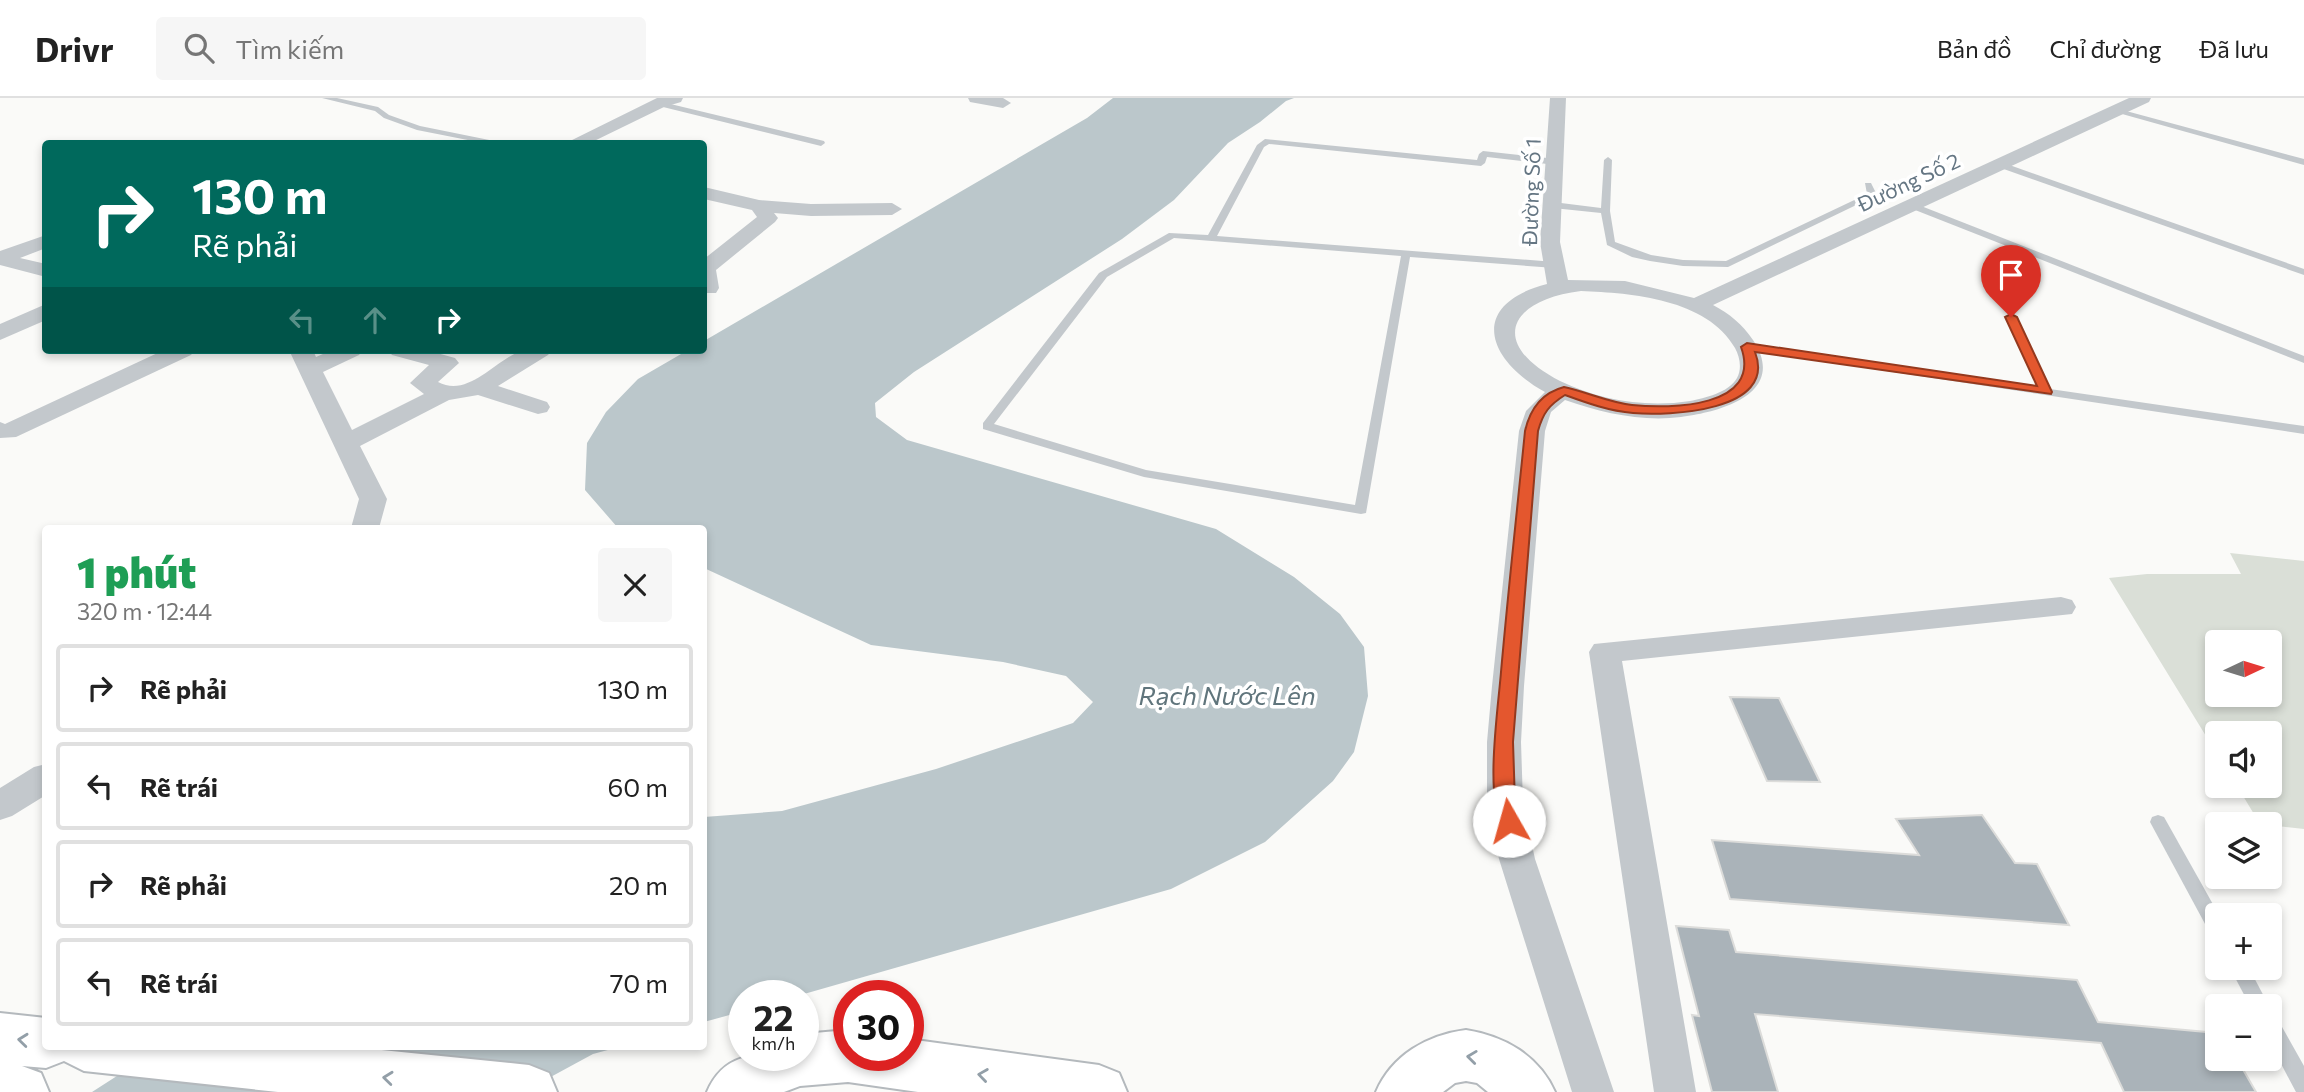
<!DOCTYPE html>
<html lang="vi">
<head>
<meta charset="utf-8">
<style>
	:root { --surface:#fff; --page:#f6f6f6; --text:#222; --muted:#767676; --line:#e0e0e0 }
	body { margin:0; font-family:Commissioner,sans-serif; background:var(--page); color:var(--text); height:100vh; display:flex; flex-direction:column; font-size:26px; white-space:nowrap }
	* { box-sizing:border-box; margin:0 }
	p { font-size:23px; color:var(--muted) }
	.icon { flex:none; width:38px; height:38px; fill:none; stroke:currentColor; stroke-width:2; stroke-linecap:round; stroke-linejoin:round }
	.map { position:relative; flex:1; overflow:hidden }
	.panel { position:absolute; left:42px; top:427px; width:665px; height:525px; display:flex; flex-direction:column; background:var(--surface); border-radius:7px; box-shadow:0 4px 10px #0003 }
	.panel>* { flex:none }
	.guide { position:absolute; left:42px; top:42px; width:665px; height:214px; border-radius:7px; box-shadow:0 4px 10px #0003; background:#00695c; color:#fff; overflow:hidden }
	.needle { width:46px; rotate:86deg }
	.tools { position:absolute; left:2205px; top:532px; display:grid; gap:14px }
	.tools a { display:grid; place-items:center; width:77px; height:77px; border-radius:7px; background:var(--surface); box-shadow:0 4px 10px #0003; font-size:35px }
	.speed { position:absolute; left:728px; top:882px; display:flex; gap:14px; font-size:35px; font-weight:700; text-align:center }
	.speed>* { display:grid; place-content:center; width:91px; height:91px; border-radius:50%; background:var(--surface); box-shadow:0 4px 10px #0003; line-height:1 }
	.speed small { font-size:18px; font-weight:400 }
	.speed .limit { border:10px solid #d22; background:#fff; color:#111 }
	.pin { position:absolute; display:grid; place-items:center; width:60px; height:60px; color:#fff; margin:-72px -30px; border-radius:50% 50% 50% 0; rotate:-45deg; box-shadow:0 0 7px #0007 }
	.pin .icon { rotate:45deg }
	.me { position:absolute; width:77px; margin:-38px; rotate:353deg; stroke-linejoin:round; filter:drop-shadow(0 0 5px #0008) }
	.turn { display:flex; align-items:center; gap:24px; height:147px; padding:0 35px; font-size:32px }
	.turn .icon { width:91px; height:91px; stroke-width:2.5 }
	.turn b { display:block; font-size:49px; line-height:60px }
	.lanes { display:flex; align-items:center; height:66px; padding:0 35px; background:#0003; justify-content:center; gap:35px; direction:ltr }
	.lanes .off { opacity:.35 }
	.round { display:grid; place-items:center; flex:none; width:74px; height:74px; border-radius:7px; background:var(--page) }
	.summary { display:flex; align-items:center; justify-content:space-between; height:119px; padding:0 35px }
	h1 { font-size:42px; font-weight:800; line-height:52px; color:#1e9e55 }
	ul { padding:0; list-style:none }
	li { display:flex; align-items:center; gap:21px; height:88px; margin:0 14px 10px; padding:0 21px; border:4px solid var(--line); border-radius:7px }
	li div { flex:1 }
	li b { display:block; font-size:26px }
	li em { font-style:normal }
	header { display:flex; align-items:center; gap:42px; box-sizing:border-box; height:98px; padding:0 35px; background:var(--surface); border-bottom:2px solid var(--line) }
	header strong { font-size:33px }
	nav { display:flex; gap:38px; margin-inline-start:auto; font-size:24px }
	.search { width:490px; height:63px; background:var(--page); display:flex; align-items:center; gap:18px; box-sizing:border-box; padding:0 24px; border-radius:7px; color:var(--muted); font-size:26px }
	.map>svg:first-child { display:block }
</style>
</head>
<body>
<header>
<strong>Drivr</strong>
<div class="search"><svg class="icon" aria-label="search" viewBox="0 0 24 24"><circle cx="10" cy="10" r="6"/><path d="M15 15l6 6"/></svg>Tìm kiếm</div>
<nav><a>Bản đồ</a><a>Chỉ đường</a><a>Đã lưu</a></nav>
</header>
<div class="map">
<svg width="2304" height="994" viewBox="0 0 2304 994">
	<rect width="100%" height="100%" fill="#fafaf8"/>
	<path fill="#dadfd7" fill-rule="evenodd" d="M2230 455 2304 463V731L2260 726 2237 688H2270V635H2217V656L2109 480 2147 476H2241ZM2217 544H2270V597H2217Z"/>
	<g fill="#bbc7cb">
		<path d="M1113 0H1294L1286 3 1260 24 1228 45 1174 102 1122 141 914 274 875 305 876 319 907 342 1216 431 1294 479 1340 516 1364 549 1368 598 1354 654 1333 683 1265 744 1171 791 797 898H744V913L704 924V719L782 713 936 671 1073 625 1093 604 1066 578 1003 564 871 547 704 470V430H618L585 392 587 345 606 314 638 281 688 252H704V243L1087 20Z"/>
		<path d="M162 949H619L593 956 523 994H92Z"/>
	</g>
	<g fill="#aab3b9" stroke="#dcdcda" stroke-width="2">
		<path d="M1730 599 1779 600 1820 684 1767 683Z"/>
		<path d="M1982 717 2015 765 2037 766 2069 827 1730 801 1712 742 1919 757 1896 721Z"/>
		<path d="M1676 828 1729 832 1736 854 2077 882 2098 924 2217 935V961H2237L2256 994H2124L2101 945 1755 916 1778 994H1712L1692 917 1699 918Z"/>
	</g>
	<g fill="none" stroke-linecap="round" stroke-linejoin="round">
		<g stroke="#b4b9bd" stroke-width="4">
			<g id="highway">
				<path d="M0 915 46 920V948H342L529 967 549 975 557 994H278L84 973 64 963 46 970 22 968 41 975 49 994H0V965L8 966 0 965Z"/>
				<path d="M848 932 849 957H908V941L1099 967 1119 975 1127 994H918L848 984 800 988 784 994H707C726 950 762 957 803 957V936Z"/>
				<path d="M1466 932C1505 938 1539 958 1555 994H1488L1477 985 1466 983 1455 985 1443 994H1376C1392 957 1427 937 1466 932Z"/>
			</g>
		</g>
		<g fill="#c3c8cc" fill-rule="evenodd">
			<path d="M322 0H337L378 9 389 17 420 28 509 46H488L417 32 384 20 375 13Z"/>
			<path d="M658 3 824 43 825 45 821 48 655 7 654 5Z"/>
			<path d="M2115 10 2304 61V67L2115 14Z"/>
			<path d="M1265 41 1477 62 1479 56 1483 53 1556 61 1560 64 1556 67 1487 59 1485 65 1481 68 1269 46 1264 49 1217 138 1555 164 1560 167 1555 170 1410 159 1366 415 1361 416 1144 379 983 331V325L1099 175 1169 135 1208 137 1257 47ZM1174 140 1401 158 1355 407 1146 372 994 326 1107 179Z"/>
			<path d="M1608 59 1612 62 1610 113 1615 144 1651 157 1683 162 1726 163 1867 96 1865 85H1871L1877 97 1728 169 1683 168 1650 163 1632 159 1607 147 1601 115 1553 110 1548 107 1553 104 1601 110 1604 62Z"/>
			<path d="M2001 64 2304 171V177L1998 69 1997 67Z"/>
			<path d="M1910 106H1916L2304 258V265L1910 110Z"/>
			<path d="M2011 216 2016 219 2050 291 2304 328V336L1747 252 1742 249 1747 246 2038 289 2006 219Z"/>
			<path d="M2158 717 2164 719 2219 817 2217 839 2211 837 2150 724 2152 719Z"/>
			<path d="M2230 870H2249L2269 908H2250Z"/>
			<path d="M2270 917 2277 920 2304 968V994H2296L2270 945Z"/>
		</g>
		<g fill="#c3c8cc" fill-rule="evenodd">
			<path d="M657 0H683L681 4 664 9 588 46H564Z"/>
			<path d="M968 0H1003L1011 5 1003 10 970 4Z"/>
			<path d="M1550 0H1566L1560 144 1568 182 1625 183 1694 200 2129 0H2151L2149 4 1713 207C1730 216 1742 226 1753 242 1788 295 1722 314 1681 319 1642 324 1602 315 1565 302L1551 314 1545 333 1524 588 1521 644 1523 705 1535 761 1614 994H1572L1499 761 1487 705V644L1492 588 1519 333 1526 313 1545 294C1485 261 1469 206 1547 186L1540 144ZM1581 193C1632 195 1707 201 1735 250 1740 259 1742 271 1737 280 1728 295 1705 300 1690 303 1646 310 1599 302 1560 283 1488 246 1508 202 1581 193Z"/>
			<path d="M704 89 759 102 811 106 892 105 902 111 892 117 811 118 774 115 778 120 775 124 716 172 719 190 716 195H704V161L757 119 752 112 704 101Z"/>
			<path d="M46 137V150L20 160 46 166V179L0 167V153Z"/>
			<path d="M46 206V222L0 242V226Z"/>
			<path d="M164 252H195L191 257 16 339 0 340V324L5 326Z"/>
			<path d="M289 252H313L316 259 332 252H363L359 257 323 274 352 332 424 296 410 285 429 267 392 257 388 252H426L455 260 459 265 438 284C469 301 496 260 524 252 531 250 543 252 552 252L548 257 498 288 547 304 550 309 547 314 538 316 478 297 449 302 360 348 387 401 379 430H351L359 401Z"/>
			<path d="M2061 499 2072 502 2076 509 2072 516 1622 563 1696 994H1654L1589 554 1594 546Z"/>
			<path d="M46 666V697L12 718 0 722V690L34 669Z"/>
		</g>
		<use href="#highway" fill="#fff" fill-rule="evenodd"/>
	</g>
	<defs><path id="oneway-chevron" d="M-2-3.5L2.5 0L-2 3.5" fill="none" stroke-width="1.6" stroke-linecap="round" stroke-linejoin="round" transform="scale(1.75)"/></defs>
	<g stroke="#939fa8">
		<use href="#oneway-chevron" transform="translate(23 942) rotate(-174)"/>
		<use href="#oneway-chevron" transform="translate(1472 959) rotate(-173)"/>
		<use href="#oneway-chevron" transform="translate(983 977) rotate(-172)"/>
		<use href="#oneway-chevron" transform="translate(388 980) rotate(-174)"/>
	</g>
	<path fill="#e4572e" stroke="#94391e" stroke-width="2" d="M2011 216 2017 219 2052 294 2051 296 1755 254C1778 314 1668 318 1633 315 1609 313 1587 305 1565 297 1549 307 1543 315 1538 333L1513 644 1515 705 1519 723 1516 729 1509 731 1502 729C1485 696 1498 612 1501 574 1508 494 1517 413 1525 333 1530 311 1541 295 1564 289 1587 294 1608 304 1632 307 1670 311 1763 310 1741 249L1747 245 2037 288 2005 219Z"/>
	<g text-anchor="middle" stroke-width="7" stroke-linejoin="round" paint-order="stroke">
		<g font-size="21" fill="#657683" stroke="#fff">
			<text transform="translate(1909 85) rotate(-25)" y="7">Đường Số 2</text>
			<text transform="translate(1532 94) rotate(-88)" y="7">Đường Số 1</text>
		</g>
		<g font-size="26" font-style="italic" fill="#60757c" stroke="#fff">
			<text x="1227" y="607">Rạch Nước Lên</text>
		</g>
	</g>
</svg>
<div class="tools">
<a><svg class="needle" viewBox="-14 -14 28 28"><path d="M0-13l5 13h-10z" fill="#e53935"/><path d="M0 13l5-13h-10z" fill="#767676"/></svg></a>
<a><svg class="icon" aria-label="sound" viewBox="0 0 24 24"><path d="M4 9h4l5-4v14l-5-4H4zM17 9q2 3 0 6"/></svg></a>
<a><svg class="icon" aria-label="layers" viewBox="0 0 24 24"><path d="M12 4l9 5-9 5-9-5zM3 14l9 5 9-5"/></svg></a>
<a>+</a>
<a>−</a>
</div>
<div class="speed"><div>22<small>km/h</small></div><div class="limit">30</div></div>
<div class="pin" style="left:2011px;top:219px;background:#d93025"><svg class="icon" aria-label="arrive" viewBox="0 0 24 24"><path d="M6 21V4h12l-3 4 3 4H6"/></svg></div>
<svg class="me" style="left:1509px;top:723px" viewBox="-20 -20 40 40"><circle r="19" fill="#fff"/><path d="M0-13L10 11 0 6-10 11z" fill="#e4572e"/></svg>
<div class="guide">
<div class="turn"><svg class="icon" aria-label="right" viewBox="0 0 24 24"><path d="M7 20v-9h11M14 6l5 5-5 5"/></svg><div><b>130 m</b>Rẽ phải</div></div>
<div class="lanes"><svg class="icon off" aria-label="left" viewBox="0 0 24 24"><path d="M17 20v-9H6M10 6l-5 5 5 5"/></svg><svg class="icon off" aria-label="ahead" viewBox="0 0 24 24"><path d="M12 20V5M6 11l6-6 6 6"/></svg><svg class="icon" aria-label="right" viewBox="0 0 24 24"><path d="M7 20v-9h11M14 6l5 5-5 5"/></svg></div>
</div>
<section class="panel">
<div class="summary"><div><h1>1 phút</h1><p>320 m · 12:44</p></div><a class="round"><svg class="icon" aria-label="close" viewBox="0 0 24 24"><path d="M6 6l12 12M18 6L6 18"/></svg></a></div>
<ul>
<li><svg class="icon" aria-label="right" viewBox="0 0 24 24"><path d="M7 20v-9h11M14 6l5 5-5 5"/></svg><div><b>Rẽ phải</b></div><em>130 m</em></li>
<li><svg class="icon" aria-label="left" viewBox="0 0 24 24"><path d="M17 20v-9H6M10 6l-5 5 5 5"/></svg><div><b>Rẽ trái</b></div><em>60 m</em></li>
<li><svg class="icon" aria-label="right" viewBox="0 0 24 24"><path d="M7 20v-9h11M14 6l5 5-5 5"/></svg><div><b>Rẽ phải</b></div><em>20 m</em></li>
<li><svg class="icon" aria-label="left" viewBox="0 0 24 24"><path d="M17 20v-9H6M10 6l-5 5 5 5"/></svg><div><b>Rẽ trái</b></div><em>70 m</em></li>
</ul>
</section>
</div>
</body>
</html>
